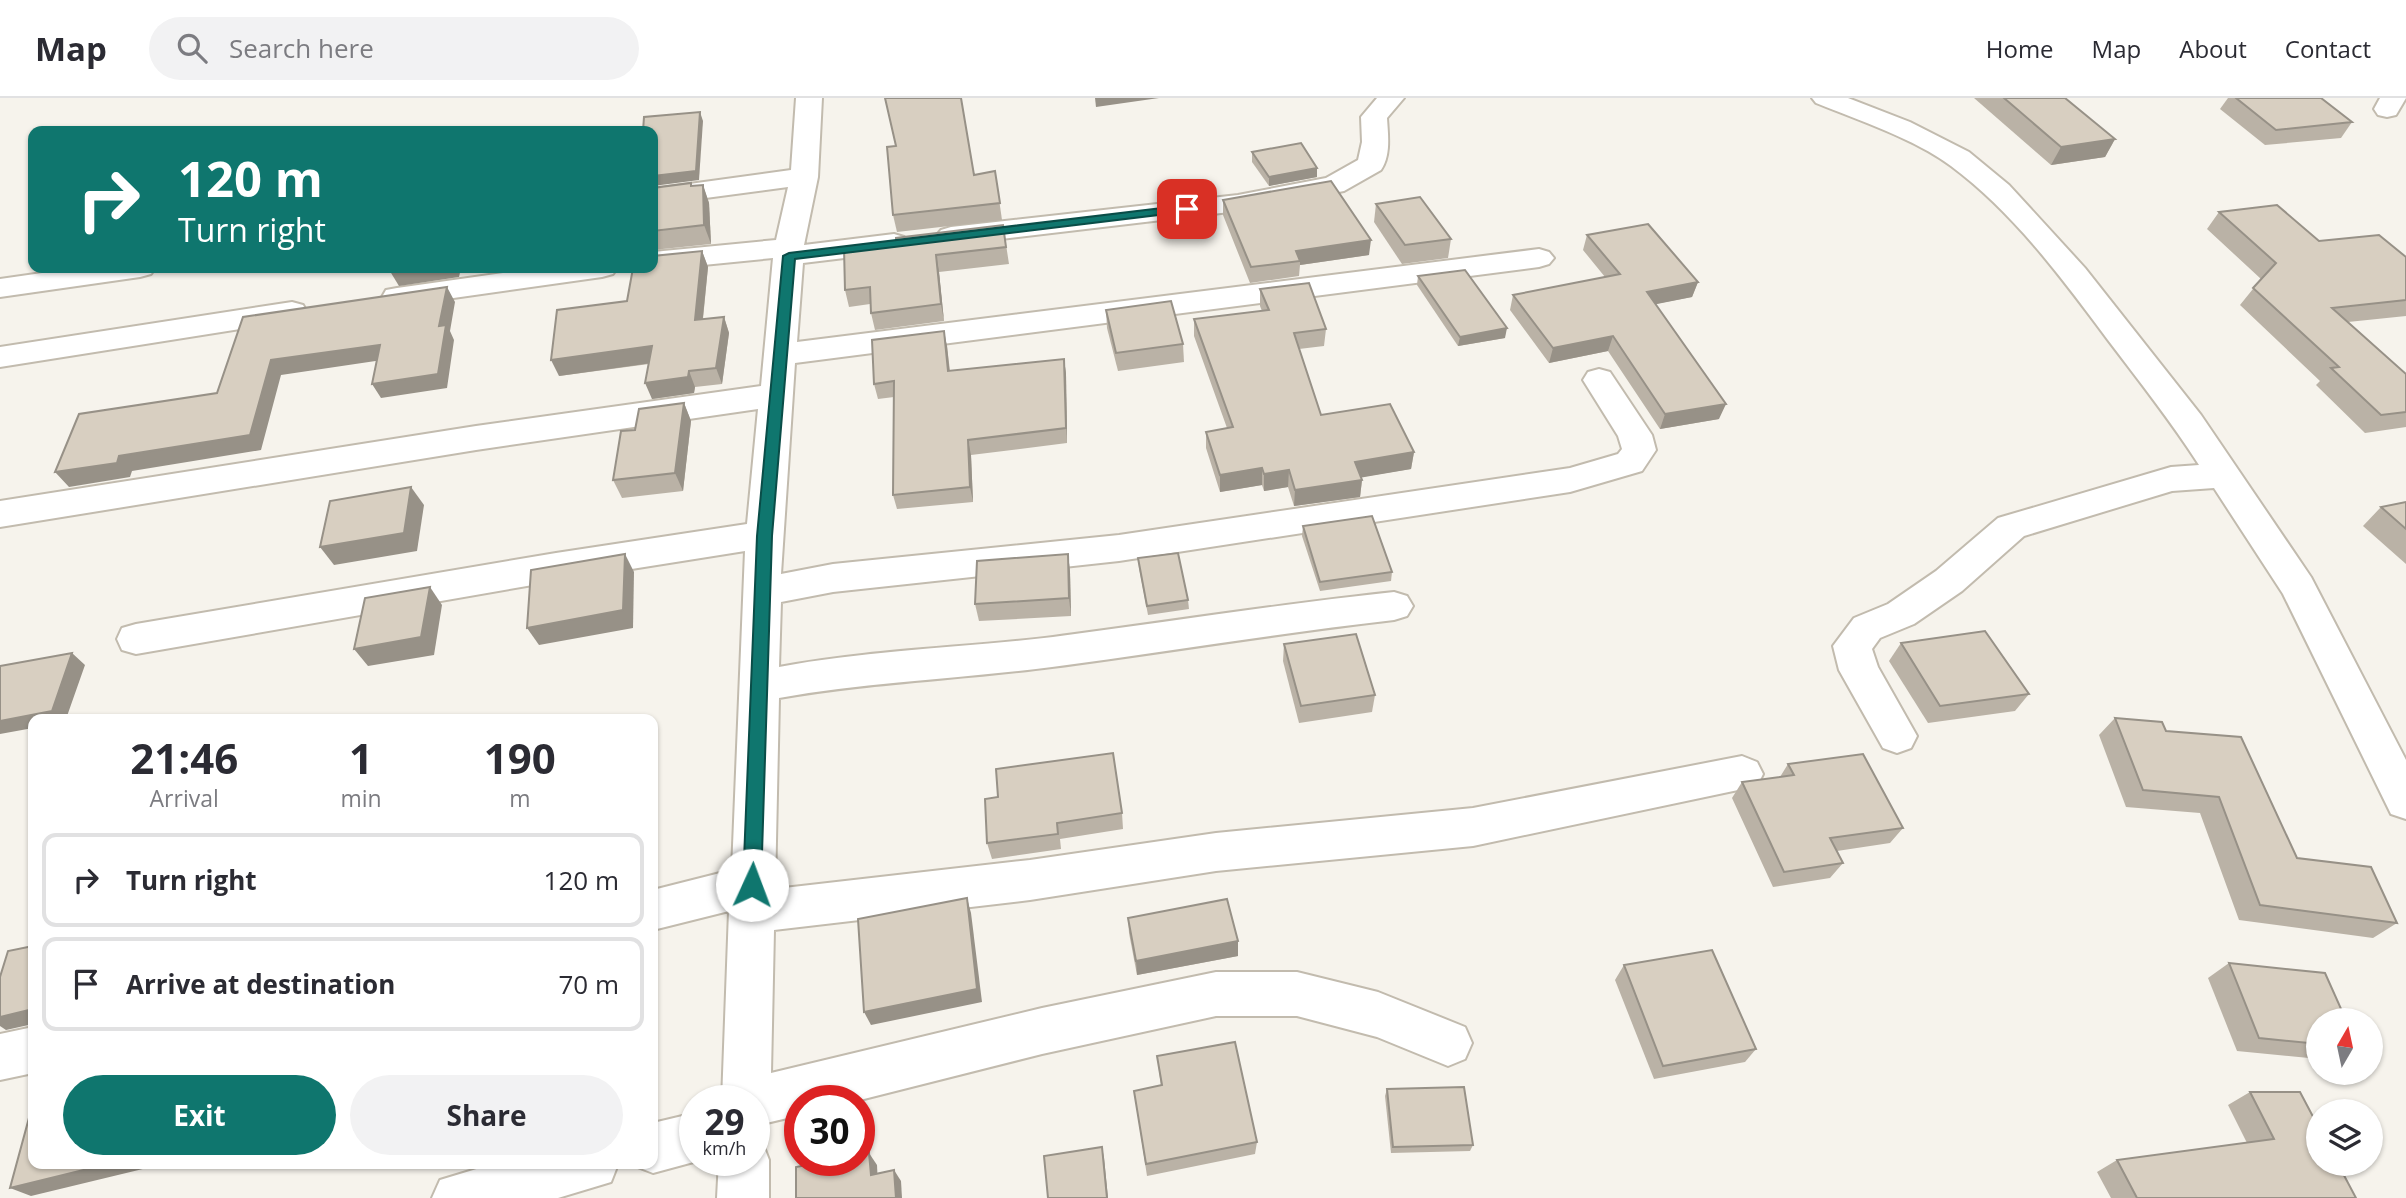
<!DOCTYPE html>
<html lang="en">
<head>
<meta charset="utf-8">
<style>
	:root { --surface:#fff; --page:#f2f2f3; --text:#2b2b33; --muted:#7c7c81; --line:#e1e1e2; --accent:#0f766e }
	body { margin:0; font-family:"Open Sans",sans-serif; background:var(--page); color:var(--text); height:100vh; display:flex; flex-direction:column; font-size:26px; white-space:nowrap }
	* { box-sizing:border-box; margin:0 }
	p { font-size:23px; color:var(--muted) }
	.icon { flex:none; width:38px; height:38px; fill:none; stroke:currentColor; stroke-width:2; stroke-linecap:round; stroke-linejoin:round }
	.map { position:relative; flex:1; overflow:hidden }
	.panel { position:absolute; left:28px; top:616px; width:630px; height:455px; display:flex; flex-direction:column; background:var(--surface); border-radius:14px; box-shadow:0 2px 5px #0004 }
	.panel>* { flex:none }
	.banner { position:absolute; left:28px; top:28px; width:630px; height:147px; border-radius:14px; box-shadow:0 2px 5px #0004; background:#0f766e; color:#fff; overflow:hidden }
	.needle { width:46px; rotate:9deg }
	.controls { position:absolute; left:2306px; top:910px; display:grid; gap:14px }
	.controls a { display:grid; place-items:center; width:77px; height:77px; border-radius:50%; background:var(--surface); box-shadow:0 2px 5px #0004; font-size:35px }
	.speed { position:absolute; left:679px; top:987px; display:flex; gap:14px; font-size:35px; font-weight:700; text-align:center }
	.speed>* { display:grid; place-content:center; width:91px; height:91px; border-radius:50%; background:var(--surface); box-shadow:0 2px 5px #0004; line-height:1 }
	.speed small { font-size:18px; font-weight:400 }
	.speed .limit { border:10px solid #d22; background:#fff; color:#111 }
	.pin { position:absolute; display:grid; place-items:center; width:60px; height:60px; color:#fff; margin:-30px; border-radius:14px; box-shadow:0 4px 10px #0006 }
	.me { position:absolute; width:77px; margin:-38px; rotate:2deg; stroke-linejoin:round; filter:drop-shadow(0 0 5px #0008) }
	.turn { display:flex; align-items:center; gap:24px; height:147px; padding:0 35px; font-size:32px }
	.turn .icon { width:91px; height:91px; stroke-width:2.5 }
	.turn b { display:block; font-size:49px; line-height:60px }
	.eta { display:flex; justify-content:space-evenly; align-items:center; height:119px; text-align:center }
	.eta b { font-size:42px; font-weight:700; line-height:49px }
	.primary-button { display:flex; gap:14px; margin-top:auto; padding:14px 35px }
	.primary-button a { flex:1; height:80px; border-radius:42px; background:var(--accent); color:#fff; font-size:28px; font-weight:700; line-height:80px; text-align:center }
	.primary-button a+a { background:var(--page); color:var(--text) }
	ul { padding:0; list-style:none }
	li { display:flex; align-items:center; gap:21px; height:94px; margin:0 14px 10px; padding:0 21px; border:4px solid var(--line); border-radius:14px }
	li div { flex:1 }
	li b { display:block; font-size:26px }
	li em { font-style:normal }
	header { display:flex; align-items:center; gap:42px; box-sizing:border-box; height:98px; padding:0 35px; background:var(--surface); border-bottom:2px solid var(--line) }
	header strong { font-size:33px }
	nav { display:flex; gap:38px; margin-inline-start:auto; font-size:24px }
	.search { width:490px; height:63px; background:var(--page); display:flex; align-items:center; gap:18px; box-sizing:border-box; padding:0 24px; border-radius:38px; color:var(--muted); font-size:26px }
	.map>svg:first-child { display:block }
</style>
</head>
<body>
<header>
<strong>Map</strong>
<div class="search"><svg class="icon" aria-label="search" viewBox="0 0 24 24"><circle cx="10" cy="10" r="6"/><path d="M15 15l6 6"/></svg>Search here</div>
<nav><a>Home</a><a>Map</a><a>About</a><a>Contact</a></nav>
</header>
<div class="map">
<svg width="2406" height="1100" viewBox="0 0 2406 1100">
	<rect width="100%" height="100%" fill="#f6f3ec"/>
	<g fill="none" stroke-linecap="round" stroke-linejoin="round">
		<g stroke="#c2bbae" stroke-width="4">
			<g id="minor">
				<path d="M796 0H822L818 79 804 147 894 136 904 139 909 145 904 151 894 154 803 165 797 244 1539 151 1549 154 1554 160 1549 166 1539 169 795 265 781 476 833 466 1119 437 1570 370 1618 356 1622 351 1618 338 1583 282 1588 274 1599 271 1610 274 1652 337 1656 352 1642 373 1570 394 1119 463 833 494 781 504 779 569C870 552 962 550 1053 539 1167 524 1280 506 1394 494L1407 498 1413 508 1407 518 1394 522C1280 535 1167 554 1052 569 961 581 869 584 779 600L775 791 1030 762 1216 735 1473 710 1742 658 1757 664 1763 676 1757 688 1473 748 1216 773 1030 802 774 832 771 975 1042 910 1216 874H1297L1378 894 1465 929 1472 945 1465 961 1448 968 1377 939 1297 918H1216L1042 956 856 1003H800V1017L754 1028V1003H722L729 813 653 832V792L732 772 745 453 556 483 136 556 122 552 117 541 122 530 136 526 556 455 747 426 758 311 476 352 0 429V403L476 328 761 288 773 160 653 172 644 170H653V154L776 142 788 89 653 107V91L791 72Z"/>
				<path d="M1377 0H1404L1387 20C1388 37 1391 57 1381 72L1344 93 1238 113 951 147 941 144 936 138 941 132 951 129 1238 97 1326 80 1358 62 1362 44 1361 19Z"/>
				<path d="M1812 0H1848L1910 24 1969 54 2009 87 2085 170 2201 317 2311 479 2406 662V721L2391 716 2283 496 2214 390 2172 393 2024 438 1962 493 1914 526 1880 540 1872 551 1878 569 1917 638 1911 650 1897 655 1883 650 1839 572 1833 548 1854 520 1888 506 1936 473 1998 420 2171 369 2199 367C2171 323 2139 283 2108 242 2062 180 2013 114 1951 68 1915 41 1858 22 1816 5Z"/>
				<path d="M2380 0H2406L2396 17 2387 19 2378 17 2374 11Z"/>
				<path d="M77 170H155L151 176 140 179 0 199V181Z"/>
				<path d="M539 170H617L613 176 602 179 397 208 386 206 382 199 386 192 397 190Z"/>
				<path d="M292 204 303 207 307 214 303 221 0 269V249Z"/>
				<path d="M33 929V975L0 982V936Z"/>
				<path d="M695 1015V1062H701L653 1075 635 1068 653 1066V1025Z"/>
				<path d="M754 1041 762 1044 769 1062V1100H717L719 1062H754Z"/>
				<path d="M493 1066H618L611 1084 558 1100H432L440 1082Z"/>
			</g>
		</g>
		<use href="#minor" fill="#fff" fill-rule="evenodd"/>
	</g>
	<g fill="#bab2a6">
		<path d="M1974 0H2065L2115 41 2105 59 2051 67Z"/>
		<path d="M2228 0H2321L2352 24 2341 40 2265 47 2220 11Z"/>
		<path d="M1252 54 1317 70V79L1269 88 1252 64Z"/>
		<path d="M995 73 1002 122 897 134 893 117 974 77Z"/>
		<path d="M703 87 709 105 711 146 653 152V90Z"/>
		<path d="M1223 102 1369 157 1300 167 1299 178 1250 185 1223 117Z"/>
		<path d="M1376 106 1451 141 1448 160 1402 166 1374 124Z"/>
		<path d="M2219 114 2319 143 2406 159V218L2348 224 2406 276V329L2365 335 2316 287 2320 283 2240 207 2261 181 2207 131Z"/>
		<path d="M1003 127 1009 166 939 174 944 223 875 232 871 215 870 206 849 209 845 192 896 145Z"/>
		<path d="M1587 137 1698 184 1692 199 1655 206 1719 321 1660 331 1608 253 1549 265 1510 212 1513 197 1605 179 1583 152Z"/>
		<path d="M702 153 708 169 703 221 724 219 729 235 722 286 695 289 694 295 652 301 649 266 559 278 627 203Z"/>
		<path d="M1418 178 1505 240 1458 248 1417 187Z"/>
		<path d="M1260 191 1326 231 1324 248 1299 251 1321 317 1414 354 1411 371 1361 379 1362 382 1360 399 1294 408 1288 389 1264 393 1262 387 1220 394 1206 350V334L1227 330 1194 238V221L1262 213 1260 208Z"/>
		<path d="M1106 212 1183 246 1184 264 1118 273 1107 230Z"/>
		<path d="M947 248 950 273 1064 261 1066 276 1067 345 971 357 973 404 897 411 893 397 894 299 878 301 874 286Z"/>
		<path d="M684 305 691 323 683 393 622 400 613 382 635 332Z"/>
		<path d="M2406 404V466L2363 428 2381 409Z"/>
		<path d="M1303 428 1392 474 1391 483 1320 493 1302 438Z"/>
		<path d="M1068 456 1070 474 1071 518 979 523 975 506Z"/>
		<path d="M1138 460 1188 502 1189 511 1148 517 1139 470Z"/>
		<path d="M1901 545 2029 596 2015 613 1928 625 1889 563Z"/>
		<path d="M1284 546 1375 597 1372 614 1299 625 1283 563Z"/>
		<path d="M2115 620 2166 633 2297 760 2397 825 2373 840 2239 822 2200 715 2126 709 2099 637Z"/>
		<path d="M1788 666 1903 730 1890 745 1837 753 1843 765 1830 780 1773 789 1732 700 1742 684 1780 679Z"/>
		<path d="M985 701 1122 715 1123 731 1060 741 1061 751 992 761 987 745Z"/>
		<path d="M1128 820 1238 843V858L1137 877 1129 835Z"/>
		<path d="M2229 865 2319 922V961L2237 953 2208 880Z"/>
		<path d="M1624 867 1756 951 1745 964 1654 981 1615 882Z"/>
		<path d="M1157 958 1257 1044 1255 1056 1147 1078 1134 993 1161 988Z"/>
		<path d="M1387 991 1473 1047 1470 1053 1391 1055 1385 998Z"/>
		<path d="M2250 994 2356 1100H2111L2097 1074 2117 1062 2247 1045 2228 1007Z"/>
	</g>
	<g fill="#979187">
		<path d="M1095 0H1159L1096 9Z"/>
		<path d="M700 14 703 23 699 82 653 88V78Z"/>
		<path d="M2115 41 2105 59 2051 67 2061 49Z"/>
		<path d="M1317 70V79L1269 88V79Z"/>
		<path d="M703 87 709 105 711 146 704 127Z"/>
		<path d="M1371 142 1369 157 1300 167V163L1296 153Z"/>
		<path d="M702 153 708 169 701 238 695 222Z"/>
		<path d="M936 157 939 174 944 223 941 206Z"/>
		<path d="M388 170H461L459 179 399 188Z"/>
		<path d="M1698 184 1692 199 1642 209 1647 194Z"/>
		<path d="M447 189 455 204 450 233 454 242 447 290 381 300 372 286 439 228Z"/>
		<path d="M724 219 729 235 722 286 716 270Z"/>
		<path d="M1507 230 1505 240 1458 248 1460 239Z"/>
		<path d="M944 233 947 248 951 288 948 273Z"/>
		<path d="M1613 238 1608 253 1549 265 1553 250Z"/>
		<path d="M380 247 389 261 281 277 261 352 132 373 130 379 69 389 55 374 119 358 271 262Z"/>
		<path d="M652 248 659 264 559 278 551 262Z"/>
		<path d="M1064 261 1066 276 1067 345 1066 330Z"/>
		<path d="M689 273 695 289 694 295 652 301 645 285Z"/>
		<path d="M684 305 691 323 683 393 675 375Z"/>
		<path d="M1726 306 1719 321 1660 331 1665 316Z"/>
		<path d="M968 342 971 357 973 404 970 389Z"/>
		<path d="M1414 354 1411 371 1353 381 1355 364Z"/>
		<path d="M1262 370V387L1220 394V377Z"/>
		<path d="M1289 372 1288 389 1264 393V376Z"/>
		<path d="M1362 382 1360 399 1294 408 1295 392Z"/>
		<path d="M411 389 424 407 417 453 334 467 320 449Z"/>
		<path d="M625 456 634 474 633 530 539 547 527 530Z"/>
		<path d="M1068 456 1070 474 1071 518 1069 500Z"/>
		<path d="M430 489 442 507 434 557 368 568 354 551Z"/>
		<path d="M72 555 85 567 66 621H33V630L0 636V623Z"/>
		<path d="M967 800 971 815 982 904 871 927 864 914Z"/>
		<path d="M1238 843V858L1137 877 1136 863Z"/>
		<path d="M33 911V926L6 932 0 928V919Z"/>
		<path d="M1102 1049 1104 1060 1108 1100H1107Z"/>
		<path d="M869 1055 877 1067 878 1088 871 1077Z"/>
		<path d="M108 1066H151V1069L31 1098 10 1090Z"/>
		<path d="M894 1072 901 1083 902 1100H896Z"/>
	</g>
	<g fill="#d8cfc1" stroke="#979187" stroke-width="2">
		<path d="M885 0H961L974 77 995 73 1000 105 893 117 887 49 896 48Z"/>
		<path d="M2004 0H2065L2115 41 2061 49Z"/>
		<path d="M2236 0H2321L2352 24 2276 32Z"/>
		<path d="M700 14 696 73 653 78V33H643L644 19Z"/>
		<path d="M1301 45 1317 70 1269 79 1252 54Z"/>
		<path d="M1331 83 1371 142 1296 153 1300 163 1251 169 1223 102Z"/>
		<path d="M691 85V88L703 87 704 127 653 133V90Z"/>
		<path d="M1420 99 1451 141 1405 147 1376 106Z"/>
		<path d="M2277 107 2319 143 2379 137 2406 159V202L2332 210 2406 276V314L2381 317 2331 270 2339 269 2253 190 2276 165 2219 114Z"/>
		<path d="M1648 126 1698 184 1647 194 1726 306 1665 316 1613 238 1553 250 1513 197 1620 176 1587 137Z"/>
		<path d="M1003 127 1006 149 936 157 941 206 871 215 870 189 845 192 844 150 896 145V140Z"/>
		<path d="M702 153 695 222 724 219 716 270 689 273 688 279 645 285 652 248 551 262 557 212 627 203 633 170H653V158Z"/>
		<path d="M1465 172 1507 230 1460 239 1418 178Z"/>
		<path d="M1309 185 1326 231 1294 235 1321 317 1390 306 1414 354 1355 364 1362 382 1295 392 1289 372 1264 376 1262 370 1220 377 1206 334 1233 329 1194 221 1269 212 1260 191Z"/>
		<path d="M447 189 439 228 446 227 438 276 372 286 380 247 271 262 250 337 119 358 117 365 55 374 79 316 217 295 243 219Z"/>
		<path d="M1171 203 1183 246 1116 255 1106 212Z"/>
		<path d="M944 233 948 273 1064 261 1066 330 968 342 970 389 893 397 894 283 874 286 872 242Z"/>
		<path d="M684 305 675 375 613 382 621 333 635 332 639 311Z"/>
		<path d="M411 389 404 435 320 449 330 403Z"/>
		<path d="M2406 404V431L2381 409Z"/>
		<path d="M1372 418 1392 474 1320 484 1303 428Z"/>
		<path d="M1178 455 1188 502 1147 508 1138 460Z"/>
		<path d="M625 456 623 512 527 530 531 472Z"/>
		<path d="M1068 456 1069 500 975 506 977 463Z"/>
		<path d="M430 489 421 539 354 551 365 500Z"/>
		<path d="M1985 533 2029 596 1940 608 1901 545Z"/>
		<path d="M1356 536 1375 597 1301 608 1284 546Z"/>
		<path d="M72 555 52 613 0 623V568Z"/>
		<path d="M2115 620 2162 624 2166 633 2241 639 2297 760 2371 769 2397 825 2260 807 2219 699 2143 692Z"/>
		<path d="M1113 655 1122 715 1057 725 1058 736 987 745 985 701 998 699 996 671Z"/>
		<path d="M1863 656 1903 730 1830 740 1843 765 1784 774 1742 684 1794 677 1788 666Z"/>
		<path d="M967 800 977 891 864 914 858 821Z"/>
		<path d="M1227 801 1238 843 1136 863 1128 820Z"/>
		<path d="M33 848V911L0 919V879L8 853Z"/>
		<path d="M1712 852 1756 951 1663 968 1624 867Z"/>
		<path d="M2229 865 2325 875 2346 922H2319V946L2259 940Z"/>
		<path d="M1235 944 1257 1044 1146 1066 1134 993 1162 987 1157 958Z"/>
		<path d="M1464 989 1473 1047 1393 1049 1387 991Z"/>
		<path d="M2250 994H2300L2319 1030V1066H2338L2356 1100H2137L2117 1062 2274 1041Z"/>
		<path d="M33 1005V1066H108L10 1090Z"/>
		<path d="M1102 1049 1107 1100H1048L1044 1058Z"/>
		<path d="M869 1055 871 1077 894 1072 896 1100H796V1069L833 1062H859V1057Z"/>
	</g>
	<path fill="#0f766e" stroke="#0a4d48" stroke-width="2" d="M1187 107 1191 108V113L795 161 772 438 761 787 759 793 752 795 746 793 743 787 757 438 783 158 789 155Z"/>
</svg>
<div class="controls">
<a><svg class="needle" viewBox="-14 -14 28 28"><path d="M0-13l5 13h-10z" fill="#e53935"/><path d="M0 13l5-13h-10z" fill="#7c7c81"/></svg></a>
<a><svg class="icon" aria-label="layers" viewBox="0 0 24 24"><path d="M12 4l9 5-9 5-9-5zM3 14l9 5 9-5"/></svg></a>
</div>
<div class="speed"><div>29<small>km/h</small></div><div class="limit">30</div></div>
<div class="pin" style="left:1187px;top:111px;background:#d93025"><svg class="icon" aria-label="arrive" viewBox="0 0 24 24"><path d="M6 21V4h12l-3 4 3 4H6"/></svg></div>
<svg class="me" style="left:752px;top:787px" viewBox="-20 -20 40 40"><circle r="19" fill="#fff"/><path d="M0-13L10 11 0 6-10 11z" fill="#0f766e"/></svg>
<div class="banner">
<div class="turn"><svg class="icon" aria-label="right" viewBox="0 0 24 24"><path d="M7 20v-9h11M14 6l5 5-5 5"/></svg><div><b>120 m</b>Turn right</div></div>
</div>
<section class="panel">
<div class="eta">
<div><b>21:46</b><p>Arrival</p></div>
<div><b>1</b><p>min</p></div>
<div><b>190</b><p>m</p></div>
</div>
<ul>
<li><svg class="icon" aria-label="right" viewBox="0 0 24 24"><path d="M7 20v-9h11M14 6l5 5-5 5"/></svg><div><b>Turn right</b></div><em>120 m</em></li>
<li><svg class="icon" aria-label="arrive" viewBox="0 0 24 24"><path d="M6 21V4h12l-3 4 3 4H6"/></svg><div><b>Arrive at destination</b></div><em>70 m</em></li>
</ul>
<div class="primary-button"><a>Exit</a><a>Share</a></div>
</section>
</div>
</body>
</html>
